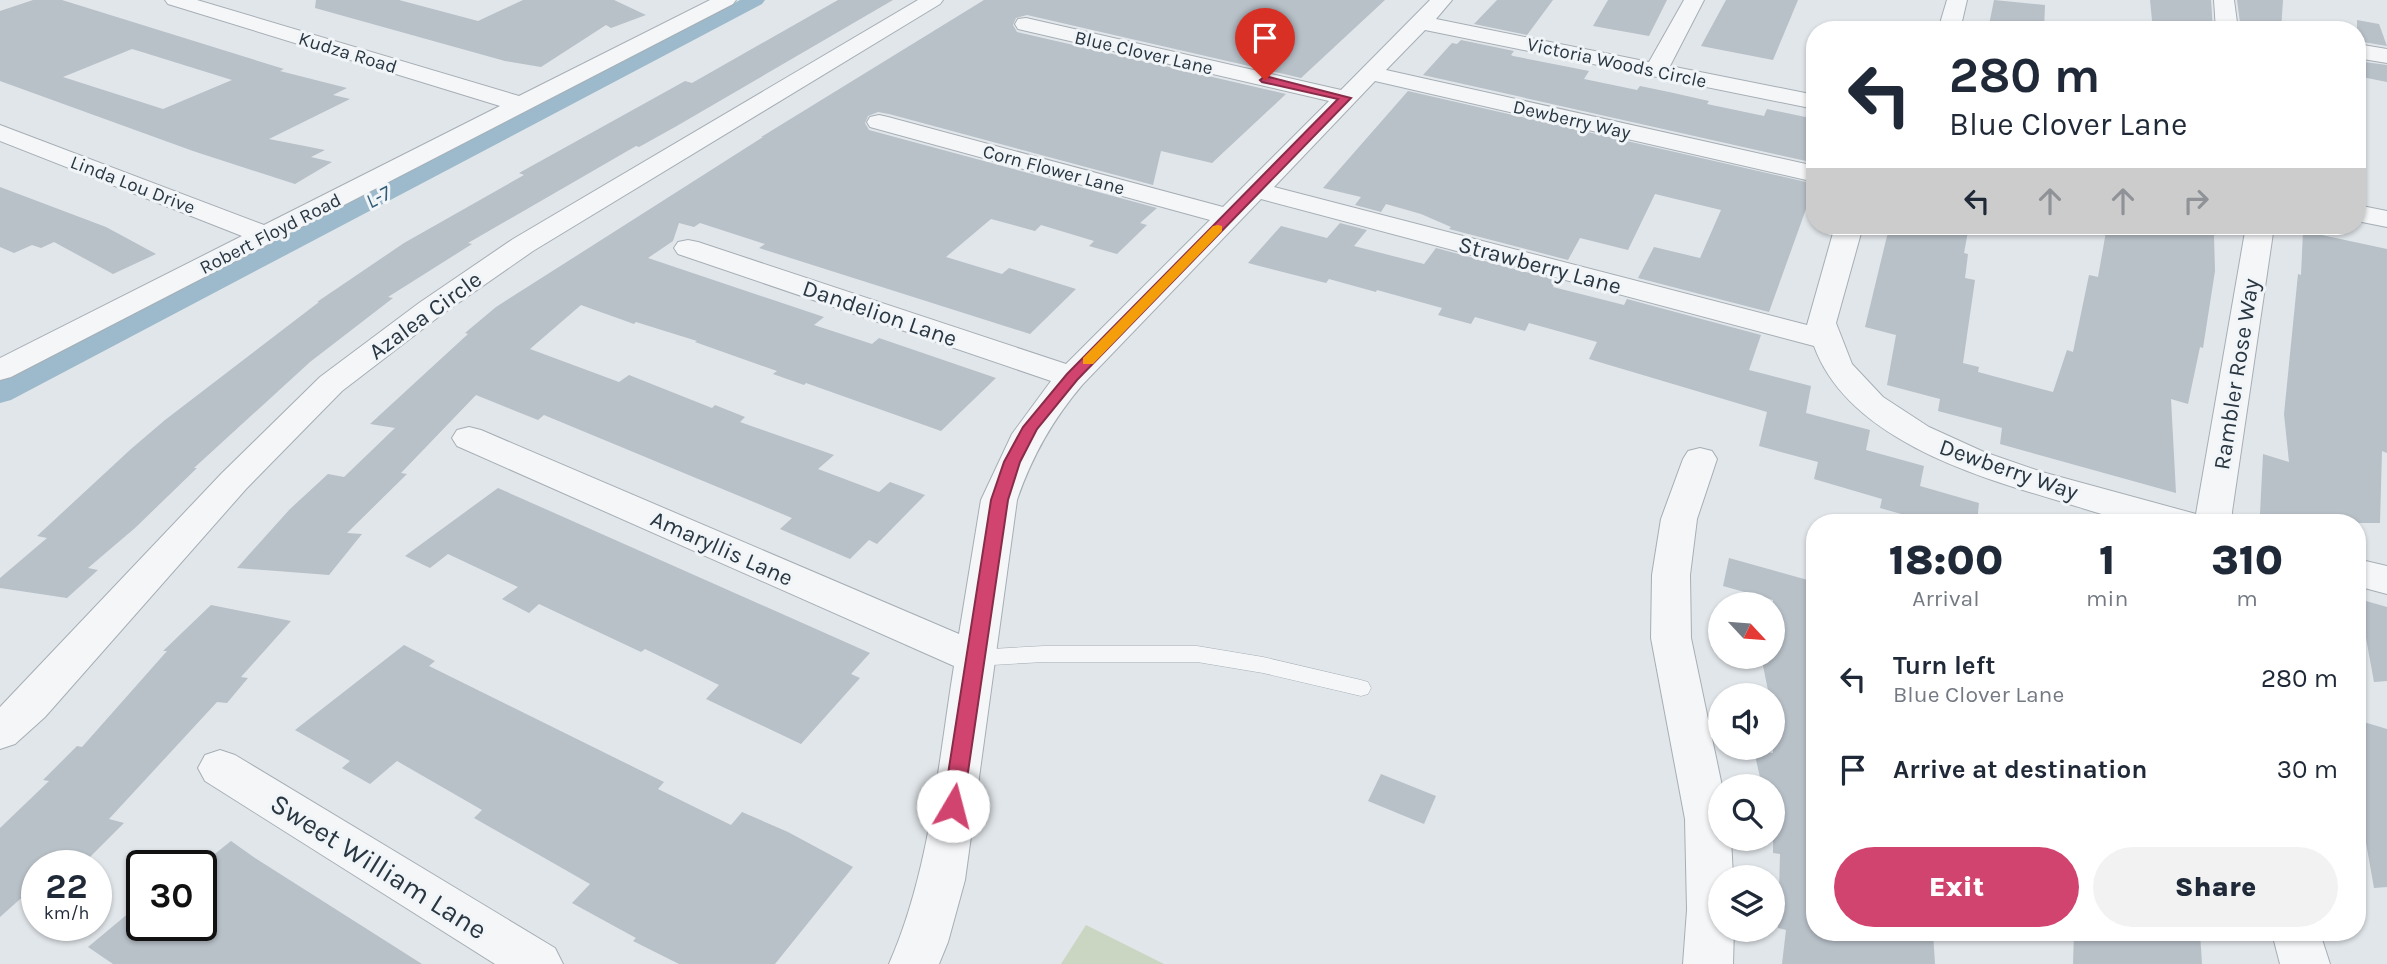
<!DOCTYPE html>
<html lang="en">
<head>
<meta charset="utf-8">
<style>
	:root { --surface:#fff; --page:#f2f2f3; --text:#1f2937; --muted:#747a83; --accent:#d24470 }
	body { margin:0; font-family:Karla,sans-serif; background:var(--page); color:var(--text); height:100vh; display:flex; flex-direction:column; font-size:26px; white-space:nowrap }
	* { box-sizing:border-box; margin:0 }
	p { font-size:23px; color:var(--muted) }
	.icon { flex:none; width:38px; height:38px; fill:none; stroke:currentColor; stroke-width:2; stroke-linecap:round; stroke-linejoin:round }
	.map { position:relative; flex:1; overflow:hidden }
	.drawer { position:absolute; left:1806px; top:514px; width:560px; height:427px; display:flex; flex-direction:column; background:var(--surface); border-radius:28px; box-shadow:0 2px 5px #0004 }
	.drawer>* { flex:none }
	.top-card { position:absolute; left:1806px; top:21px; width:560px; height:214px; border-radius:28px; box-shadow:0 2px 5px #0004; background:#fff; color:var(--text); overflow:hidden }
	.needle { width:46px; rotate:116deg }
	.fabs { position:absolute; left:1708px; top:592px; display:grid; gap:14px }
	.fabs a { display:grid; place-items:center; width:77px; height:77px; border-radius:50%; background:var(--surface); box-shadow:0 2px 5px #0004; font-size:35px }
	.speed { position:absolute; left:21px; top:850px; display:flex; gap:14px; font-size:35px; font-weight:700; text-align:center }
	.speed>* { display:grid; place-content:center; width:91px; height:91px; border-radius:50%; background:var(--surface); box-shadow:0 2px 5px #0004; line-height:1 }
	.speed small { font-size:18px; font-weight:400 }
	.speed .limit { border:4px solid #111; border-radius:10px; background:#fff; color:#111 }
	.pin { position:absolute; display:grid; place-items:center; width:60px; height:60px; color:#fff; margin:-72px -30px; border-radius:50% 50% 50% 0; rotate:-45deg; box-shadow:0 0 7px #0007 }
	.pin .icon { rotate:45deg }
	.me { position:absolute; width:77px; margin:-38px; rotate:8deg; stroke-linejoin:round; filter:drop-shadow(0 0 5px #0008) }
	.turn { display:flex; align-items:center; gap:24px; height:147px; padding:0 28px; font-size:32px }
	.turn .icon { width:91px; height:91px; stroke-width:2.5 }
	.turn b { display:block; font-size:49px; line-height:60px }
	.lanes { display:flex; align-items:center; height:66px; padding:0 28px; background:#0003; justify-content:center; gap:35px; direction:ltr }
	.lanes .off { opacity:.35 }
	.eta { display:flex; justify-content:space-evenly; align-items:center; height:119px; text-align:center }
	.eta b { font-size:42px; font-weight:800; line-height:49px }
	.cta { display:flex; gap:14px; margin-top:auto; padding:14px 28px }
	.cta a { flex:1; height:80px; border-radius:42px; background:var(--accent); color:#fff; font-size:28px; font-weight:800; line-height:80px; text-align:center }
	.cta a+a { background:var(--page); color:var(--text) }
	ul { padding:0; list-style:none }
	li { display:flex; align-items:center; gap:21px; height:91px; padding:0 28px }
	li div { flex:1 }
	li b { display:block; font-size:26px }
	li em { font-style:normal }
	.map>svg:first-child { display:block }
</style>
</head>
<body>
<div class="map">
<svg width="2387" height="964" viewBox="0 0 2387 964">
	<rect width="100%" height="100%" fill="#e1e6ea"/>
	<path fill="#cad5c2" d="M1086 925 1164 964H1061Z"/>
	<g fill="none" stroke-linecap="round" stroke-linejoin="round">
		<path fill="#9cbacb" fill-rule="evenodd" d="M740 0H765L762 4 11 400 0 403V381Z"/>
	</g>
	<g fill="#b8c0c8" fill-rule="evenodd">
		<path d="M33 0H62L284 69 280 71 347 88 333 95 350 99 269 139 325 150 311 157 332 162 295 184 193 151 0 81V11ZM132 49 142 52 232 80 163 109 63 77Z"/>
		<path d="M316 0H399L478 21 523 0H614L646 15 611 28 606 25 541 67 505 61 315 8Z"/>
		<path d="M838 0H893L675 127 639 147 636 146 468 243 472 244 388 297 393 298 310 362 194 468H197L135 528 88 568 98 570 67 598 0 588V578L47 538 37 536 131 449 165 420 319 302H317L404 243 524 175 519 173 685 81 692 83Z"/>
		<path d="M984 0H1385L1301 78 1027 15 1016 18 1013 25 1017 32 1286 94 1212 163 1161 151 1153 185 889 114 878 112 868 116 865 123 869 130 1157 208 1140 223 1147 225 1117 254 1089 246 1094 241 1041 225 1035 231 991 219 946 257 1002 274 1009 268 1076 289 1030 334 759 248 765 244 700 223 694 227 679 223 673 241 648 258 824 317 814 325 872 344 879 338 996 378 941 431 806 383 804 385 773 374 777 371 695 342 697 341 636 322 634 324 581 305 530 349 619 382 629 375 712 408 715 405 745 417 740 422 834 455 818 469 879 492 890 482 925 495 877 544 869 540 850 559 780 529 792 518 544 415 538 420 476 395 401 473 407 474 347 533 362 534 329 575 237 568 290 509 328 474 344 477 395 428 370 424 468 334 465 333 496 307 763 137H761Z"/>
		<path d="M1497 0H1553L1527 35 1474 24Z"/>
		<path d="M1608 0H1667L1649 36 1593 26Z"/>
		<path d="M1726 0H1798L1773 60 1701 46Z"/>
		<path d="M1994 0 2045 5 2044 30H1988Z"/>
		<path d="M2150 0H2211L2213 30H2153Z"/>
		<path d="M2237 0H2283L2281 30H2241Z"/>
		<path d="M2357 20 2379 24 2387 46 2357 41Z"/>
		<path d="M1461 40 1514 51 1511 55 1513 56 1589 71 1584 79 1637 90 1640 86 1669 92 1709 101 1707 104 1764 116 1767 109 1815 119V163L1423 75 1452 43 1457 44Z"/>
		<path d="M2357 61 2387 65V82L2357 76Z"/>
		<path d="M1408 91 1815 184 1769 312 1638 278 1654 247 1700 258 1721 210 1655 194 1628 250 1580 238 1568 260 1449 229 1451 227 1421 214 1386 204 1381 212 1355 205 1361 197 1323 188Z"/>
		<path d="M0 187 106 227 156 254 113 274 54 242 41 248 32 245 14 253 0 247Z"/>
		<path d="M1340 223 1367 230 1354 246 1424 264 1436 248 1556 280 1553 287 1624 305 1627 299 1761 335 1749 370 1811 386 1806 413 1870 430 1866 450 1924 466 1920 486 1979 503 1977 523H1933L1880 508 1882 499 1814 479 1818 462 1759 446 1767 412 1589 359 1597 342 1529 323 1525 331 1475 317 1471 324 1438 315 1442 308 1377 290 1376 292 1329 279 1326 283 1248 263 1281 226 1327 238Z"/>
		<path d="M1892 226H1969L1964 253 1968 254 1965 278 1975 280 1963 363 1979 367 1978 372 2053 392 2067 350 2073 352 2089 275 2098 277 2107 226H2175L2214 235 2215 271 2203 348 2200 347 2188 404 2171 399 2176 493 2000 444 2002 428 1938 411 1940 399 1887 385 1896 335 1865 327 1887 236Z"/>
		<path d="M2303 231 2387 249V453L2382 451 2380 523H2292L2260 514 2263 454 2289 462 2284 414 2298 274 2301 275Z"/>
		<path d="M498 488 870 653 851 674 860 678 801 744 706 699 719 685 645 649 641 652 539 604 529 613 502 599 518 587 448 554 430 568 405 556Z"/>
		<path d="M1729 558 1815 582V933H1933L1935 964H1782L1786 930 1778 928 1780 854 1773 853V786H1762L1754 751 1773 753V695H1769L1761 656H1773V600L1723 586Z"/>
		<path d="M2359 599 2387 607V681L2374 682Z"/>
		<path d="M211 605 291 621 241 677 248 678 227 703 217 702 109 819 124 823 81 866H37V884L0 917V828L49 781 43 780 77 746 82 747 167 651H163Z"/>
		<path d="M404 645 435 661 429 666 664 782 658 789 731 825 742 812 788 832 853 867 775 964H679L633 941 636 938 572 903 590 884 474 818 482 810 397 761 370 784 342 768 350 761 295 730Z"/>
		<path d="M2357 720 2387 729V887L2374 888 2360 809 2357 808Z"/>
		<path d="M1381 774 1436 796 1424 824 1368 801Z"/>
		<path d="M231 841 255 858 422 964H113L88 947 142 902V926H201V865Z"/>
		<path d="M2074 933H2200L2202 964H2073Z"/>
	</g>
	<g fill="none" stroke-linecap="round" stroke-linejoin="round">
		<g stroke="#a6aeb5" stroke-width="1">
			<path id="lane" d="M1044 646H1197L1263 657 1361 680 1368 682 1371 688 1368 694 1361 696 1263 673 1197 662H1044L975 666 968 663 965 658 968 653 975 650Z"/>
		</g>
		<g stroke="#a6aeb5" stroke-width="2">
			<g id="street">
				<path d="M165 0H197L519 96 710 0H736L733 4 11 377 0 380V358L242 236 0 141V125L264 225 500 106 168 4Z"/>
				<path d="M918 0H943L940 4 533 251 441 315 342 391 246 489 45 717 15 744 0 749V707L222 473 320 377 419 303 513 239Z"/>
				<path d="M1430 0H1452L1436 19 1649 62 1684 0H1704L1670 66 1815 95V109L1425 30 1386 70 1815 166V182L1375 81 1274 187 1807 325 1835 226H1863L1836 323 1852 364 1883 397 1929 427 1984 452 2042 472 2196 514 2246 226H2274L2232 512 2233 523C2207 524 2163 527 2138 523 2110 518 2083 508 2056 500 1971 475 1847 437 1814 346L1261 199 1083 384C1053 419 1032 456 1017 500L965 880 948 942 939 964H889C930 871 938 765 954 666L457 446 452 438 457 430 469 427 481 430 959 634 981 500 1012 434 1051 381 678 254 674 248 678 242 688 240 698 242 1066 364 1210 220 870 127 867 122 870 117 879 115 888 117 1223 207 1329 101 1018 29 1015 24 1018 19 1026 18 1341 90Z"/>
				<path d="M1947 0H1967L1960 30H1938Z"/>
				<path d="M2214 0H2234L2238 30H2216Z"/>
				<path d="M2357 44 2387 49V63L2357 58Z"/>
				<path d="M2357 205 2387 211V227L2357 221Z"/>
				<path d="M1700 448 1712 451 1717 459 1697 519 1690 575 1691 638 1722 786 1720 838H1731L1733 877H1720V929H1734L1733 964H1683L1687 910 1685 819 1651 638 1652 575 1661 519 1683 459 1688 451Z"/>
				<path d="M2357 559 2387 566V594L2357 586Z"/>
				<path d="M220 750 235 755 555 948 563 964H495L205 781 198 768 205 755Z"/>
				<path d="M2272 933H2320L2330 964H2280Z"/>
			</g>
		</g>
		<use href="#lane" fill="#f4f6f8" fill-rule="evenodd"/>
		<use href="#street" fill="#f4f6f8" fill-rule="evenodd"/>
	</g>
	<path fill="#d24470" stroke="#882c49" stroke-width="2" d="M1265 76 1351 98 1077 380 1037 429 1020 462 1008 500 963 806 960 812 953 815 946 812 943 806 991 500 1004 462 1023 427 1067 374 1338 99 1262 82 1260 80Z"/>
	<path fill="#f59e0b" d="M1218 225 1222 226V231L1093 364H1083V358L1213 226Z"/>
	<g text-anchor="middle" stroke-width="6" stroke-linejoin="round" paint-order="stroke">
		<g font-size="19" fill="#293743" stroke="#f1f5f8">
			<text transform="translate(348 52) rotate(17)" y="7">Kudza Road</text>
			<text transform="translate(1144 52) rotate(13)" y="7">Blue Clover Lane</text>
			<text transform="translate(1617 62) rotate(12)" y="7">Victoria Woods Circle</text>
			<text transform="translate(1572 119) rotate(13)" y="7">Dewberry Way</text>
			<text transform="translate(1054 169) rotate(15)" y="7">Corn Flower Lane</text>
			<text transform="translate(133 184) rotate(21)" y="7">Linda Lou Drive</text>
			<text transform="translate(270 233) rotate(-27)" y="7">Robert Floyd Road</text>
		</g>
		<g font-size="21" font-style="italic" fill="#325c78" stroke="#f1f5f8">
			<text transform="translate(378 197) rotate(-28)" y="7">L-7</text>
		</g>
		<g font-size="23" fill="#293743" stroke="#f1f5f8">
			<text transform="translate(1540 265) rotate(15)" y="8">Strawberry Lane</text>
			<text transform="translate(880 313) rotate(19)" y="8">Dandelion Lane</text>
			<text transform="translate(425 315) rotate(-36)" y="8">Azalea Circle</text>
			<text transform="translate(2236 374) rotate(-81)" y="8">Rambler Rose Way</text>
			<text transform="translate(2009 469) rotate(19)" y="8">Dewberry Way</text>
			<text transform="translate(722 548) rotate(24)" y="8">Amaryllis Lane</text>
		</g>
		<g font-size="28" fill="#293743" stroke="#f1f5f8">
			<text transform="translate(379 866) rotate(32)" y="10">Sweet William Lane</text>
		</g>
	</g>
</svg>
<div class="fabs">
<a><svg class="needle" viewBox="-14 -14 28 28"><path d="M0-13l5 13h-10z" fill="#e53935"/><path d="M0 13l5-13h-10z" fill="#747a83"/></svg></a>
<a><svg class="icon" aria-label="sound" viewBox="0 0 24 24"><path d="M4 9h4l5-4v14l-5-4H4zM17 9q2 3 0 6"/></svg></a>
<a><svg class="icon" aria-label="search" viewBox="0 0 24 24"><circle cx="10" cy="10" r="6"/><path d="M15 15l6 6"/></svg></a>
<a><svg class="icon" aria-label="layers" viewBox="0 0 24 24"><path d="M12 4l9 5-9 5-9-5zM3 14l9 5 9-5"/></svg></a>
</div>
<div class="speed"><div>22<small>km/h</small></div><div class="limit">30</div></div>
<div class="pin" style="left:1265px;top:80px;background:#d93025"><svg class="icon" aria-label="arrive" viewBox="0 0 24 24"><path d="M6 21V4h12l-3 4 3 4H6"/></svg></div>
<svg class="me" style="left:953px;top:806px" viewBox="-20 -20 40 40"><circle r="19" fill="#fff"/><path d="M0-13L10 11 0 6-10 11z" fill="#d24470"/></svg>
<div class="top-card">
<div class="turn"><svg class="icon" aria-label="left" viewBox="0 0 24 24"><path d="M17 20v-9H6M10 6l-5 5 5 5"/></svg><div><b>280 m</b>Blue Clover Lane</div></div>
<div class="lanes"><svg class="icon" aria-label="left" viewBox="0 0 24 24"><path d="M17 20v-9H6M10 6l-5 5 5 5"/></svg><svg class="icon off" aria-label="ahead" viewBox="0 0 24 24"><path d="M12 20V5M6 11l6-6 6 6"/></svg><svg class="icon off" aria-label="ahead" viewBox="0 0 24 24"><path d="M12 20V5M6 11l6-6 6 6"/></svg><svg class="icon off" aria-label="right" viewBox="0 0 24 24"><path d="M7 20v-9h11M14 6l5 5-5 5"/></svg></div>
</div>
<section class="drawer">
<div class="eta">
<div><b>18:00</b><p>Arrival</p></div>
<div><b>1</b><p>min</p></div>
<div><b>310</b><p>m</p></div>
</div>
<ul>
<li><svg class="icon" aria-label="left" viewBox="0 0 24 24"><path d="M17 20v-9H6M10 6l-5 5 5 5"/></svg><div><b>Turn left</b><p>Blue Clover Lane</p></div><em>280 m</em></li>
<li><svg class="icon" aria-label="arrive" viewBox="0 0 24 24"><path d="M6 21V4h12l-3 4 3 4H6"/></svg><div><b>Arrive at destination</b></div><em>30 m</em></li>
</ul>
<div class="cta"><a>Exit</a><a>Share</a></div>
</section>
</div>
</body>
</html>
